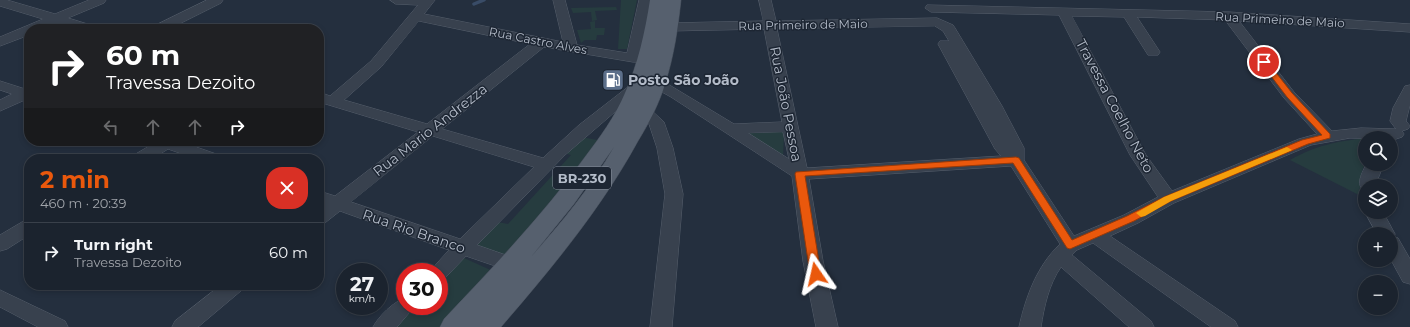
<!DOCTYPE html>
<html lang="en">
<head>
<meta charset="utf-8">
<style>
	:root { --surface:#1b232e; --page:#242b36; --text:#f1f3f6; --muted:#a0a4aa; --line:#39404a; --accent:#ea580c }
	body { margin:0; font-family:Montserrat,sans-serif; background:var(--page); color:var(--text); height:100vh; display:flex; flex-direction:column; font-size:15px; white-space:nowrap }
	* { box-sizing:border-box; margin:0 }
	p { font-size:13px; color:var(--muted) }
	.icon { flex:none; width:22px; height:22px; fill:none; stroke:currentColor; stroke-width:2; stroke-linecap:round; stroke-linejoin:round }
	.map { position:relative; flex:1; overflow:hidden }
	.panel { position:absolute; left:24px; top:154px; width:300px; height:136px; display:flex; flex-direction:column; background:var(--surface); border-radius:16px; box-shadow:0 2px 6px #0003,0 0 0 1px var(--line) }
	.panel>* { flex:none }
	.hud { position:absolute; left:24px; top:24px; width:300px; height:122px; border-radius:16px; box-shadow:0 2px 6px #0003,0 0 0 1px var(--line); background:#202124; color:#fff; overflow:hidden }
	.controls { position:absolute; left:1358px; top:131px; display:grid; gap:8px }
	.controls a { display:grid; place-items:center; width:40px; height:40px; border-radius:50%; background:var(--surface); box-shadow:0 2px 6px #0003,0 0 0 1px var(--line); font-size:20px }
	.speed { position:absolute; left:336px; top:263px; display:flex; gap:8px; font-size:20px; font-weight:700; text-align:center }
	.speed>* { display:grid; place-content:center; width:52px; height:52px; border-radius:50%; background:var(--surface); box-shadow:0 2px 6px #0003,0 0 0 1px var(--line); line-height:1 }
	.speed small { font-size:10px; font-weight:400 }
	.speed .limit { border:6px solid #d22; background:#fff; color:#111 }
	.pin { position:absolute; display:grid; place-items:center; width:34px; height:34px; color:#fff; margin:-17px; border:2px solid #fff; border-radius:50%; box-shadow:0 1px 4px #0007 }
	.me { position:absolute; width:44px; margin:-22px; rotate:349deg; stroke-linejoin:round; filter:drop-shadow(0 0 3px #0008) }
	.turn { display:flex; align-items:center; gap:14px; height:84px; padding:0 16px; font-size:18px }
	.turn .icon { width:52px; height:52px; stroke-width:2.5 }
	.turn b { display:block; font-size:28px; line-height:34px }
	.lanes { display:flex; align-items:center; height:38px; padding:0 16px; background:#0003; justify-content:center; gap:20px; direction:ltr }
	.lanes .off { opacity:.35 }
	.round { display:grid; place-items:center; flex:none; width:42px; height:42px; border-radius:16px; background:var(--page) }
	.head { display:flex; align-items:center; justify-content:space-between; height:68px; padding:0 16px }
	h1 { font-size:24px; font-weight:700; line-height:30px; color:var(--accent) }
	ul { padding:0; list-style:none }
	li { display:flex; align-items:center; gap:12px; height:60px; padding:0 16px; border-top:1px solid var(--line) }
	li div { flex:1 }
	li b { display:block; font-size:15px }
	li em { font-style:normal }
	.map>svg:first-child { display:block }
</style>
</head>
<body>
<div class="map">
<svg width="1410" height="327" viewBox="0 0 1410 327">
	<rect width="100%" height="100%" fill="#242f3e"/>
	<g fill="#263c3f">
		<path d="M621 0H637L627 49H618Z"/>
		<path d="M616 7 617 10 595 11 597 20 592 21 591 12 573 13 571 8Z"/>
		<path d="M595 21V28H605L604 35H597L596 40H585L581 43 577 30 591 29 590 22Z"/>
		<path d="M784 131 783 159 742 132Z"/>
		<path d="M581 137 603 141 509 254H500L475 245 497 222 508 224 571 155 567 154Z"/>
		<path d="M1365 138V164L1362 171 1359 195 1290 160C1317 145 1335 142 1365 138Z"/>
		<path d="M464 258 495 272 444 327H395L416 306H439V283Z"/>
	</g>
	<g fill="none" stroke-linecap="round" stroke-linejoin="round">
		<path stroke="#394c67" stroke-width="3.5" d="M474 4 484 0"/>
		<g stroke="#565f6c" stroke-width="1">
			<g id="minor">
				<path d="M0 0H7L55 14 89 0H106L104 3 68 18 94 26 96 29H75L56 23 42 29H29V35L0 46V37L43 19 0 6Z"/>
				<path d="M207 0H223L221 3 169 29H152L154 26Z"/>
				<path d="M390 0H435L424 14 563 42 553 0H565L577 45 627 53 639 0H651L641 54 665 57 667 60 665 63 633 62 544 47 442 129 543 158 579 125 633 83H643L645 86 565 155 477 245 517 259 520 264 517 269 510 271 466 256 446 277 439 279V272H429L449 250 340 211 326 222 319 224V209L324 205 319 203V191L335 196 418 132 319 102V92L330 96 371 61 418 5 396 4ZM419 21 530 44 427 124 344 100 381 67ZM433 136 534 167 460 239 351 202Z"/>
				<path d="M759 0H771L776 21 937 18 953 25 955 28 1002 106 1024 148V160L1074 236 1124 215 1158 197 1130 155 1059 15 931 12 925 8 927 5 1229 12 1410 24V32L1239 21 1294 92 1332 131 1361 128 1396 129 1390 121 1393 108 1405 86 1410 85V105L1406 121 1410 126 1408 129 1402 131 1404 134 1402 137 1396 139 1350 138 1311 145 1174 203 1138 223 1110 236 1235 321 1238 327H1211L1093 243 1077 250 1072 255 1151 321 1154 327H1129L1061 267C1049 284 1044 307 1041 327H1019C1026 296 1037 266 1060 244L1011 166 809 179 823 261 838 327H816L803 261 792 176 671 97 651 86 649 83 651 80H661L734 124 782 122 764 29 669 31 664 30 662 27 664 24 669 23 763 21ZM1072 16 1124 17 1148 55H1158L1160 52 1137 17 1225 20 1284 98 1317 134 1299 139 1172 191 1146 155ZM935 26 943 31 949 41H940L938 44 995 149 1001 156 807 168 777 29ZM783 132 789 159 748 133Z"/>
				<path d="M0 81 25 89 29 87V100L27 99 0 111V100L12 94 0 90Z"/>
				<path d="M644 107 650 109 664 122 673 148 683 194 672 327H650L665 194 657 148 649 124 636 112 638 109Z"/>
				<path d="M155 141H179L219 155 221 159H197L168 149 152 159H132L134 155 156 142Z"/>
				<path d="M1366 164H1384L1377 181 1378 186H1365V191C1354 185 1363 172 1366 164Z"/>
				<path d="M1365 212H1383L1395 234 1394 237 1398 238 1410 259V284L1403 282 1391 260V234H1377Z"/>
				<path d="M29 220V235L7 249 0 251V235L22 222Z"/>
				<path d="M221 285H245L242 290 198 327H172L175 321Z"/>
				<path d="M0 290 65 321 68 327H38L0 307Z"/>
				<path d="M405 298V306H415L397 327H373C379 316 393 302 405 298Z"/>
			</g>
		</g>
		<g stroke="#414a57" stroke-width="1">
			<path id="major" d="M650 0H681C678 28 674 56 665 84 659 104 649 123 638 141 601 209 551 269 501 327H471L472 325 471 327H440L444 319C493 267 543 215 585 157 600 137 615 117 625 93 638 64 645 32 650 0ZM614 147C591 187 561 223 531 257L574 204Z"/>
		</g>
		<use href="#minor" fill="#38414e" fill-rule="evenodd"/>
		<use href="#major" fill="#56606e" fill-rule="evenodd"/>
	</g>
	<path fill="#ea580c" stroke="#983908" d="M1261 60H1266L1292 93 1330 134V138L1308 144 1171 201 1134 221 1070 249 1067 248 1013 163 805 176 821 274 816 278 810 274 795 174 796 172 1016 157 1019 158 1072 240 1127 216 1164 197 1302 140 1322 135 1287 97 1261 63Z"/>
	<path fill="#f59e0b" d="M1287 147 1292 150 1290 151 1171 201 1145 216 1141 217 1136 213 1164 197Z"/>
	<defs>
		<g id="fuel-square" transform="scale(1.15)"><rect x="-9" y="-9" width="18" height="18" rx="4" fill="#5c6f8a" stroke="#1d2633"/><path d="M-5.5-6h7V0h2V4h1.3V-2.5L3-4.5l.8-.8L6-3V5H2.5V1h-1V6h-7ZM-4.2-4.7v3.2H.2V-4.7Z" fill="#fff"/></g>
	</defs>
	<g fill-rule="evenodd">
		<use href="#fuel-square" x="613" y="80"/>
	</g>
	<g text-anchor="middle" stroke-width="3" stroke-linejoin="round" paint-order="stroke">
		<g font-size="12" fill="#b4bcc9" stroke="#1d2633">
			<text transform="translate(1280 20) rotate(3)" y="4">Rua Primeiro de Maio</text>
			<text transform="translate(803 25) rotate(-1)" y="4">Rua Primeiro de Maio</text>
			<text transform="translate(538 41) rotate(11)" y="4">Rua Castro Alves</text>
		</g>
		<rect fill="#1d2633" stroke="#878f9c" stroke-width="1" x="553" y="167" width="58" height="22" rx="3"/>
		<g font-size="13" font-weight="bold" fill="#b4bcc9">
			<text x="582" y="183">BR-230</text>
		</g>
		<g font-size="14" font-weight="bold" fill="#b4bcc9" stroke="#1d2633" text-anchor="start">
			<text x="628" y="85">Posto São João</text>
		</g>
		<g font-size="14" fill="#b4bcc9" stroke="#1d2633">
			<text transform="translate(786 104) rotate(79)" y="5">Rua João Pessoa</text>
			<text transform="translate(1115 106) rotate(62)" y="5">Travessa Coelho Neto</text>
			<text transform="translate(430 130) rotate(-38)" y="5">Rua Mario Andrezza</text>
			<text transform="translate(414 231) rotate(19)" y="5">Rua Rio Branco</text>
		</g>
	</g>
</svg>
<div class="controls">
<a><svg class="icon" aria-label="search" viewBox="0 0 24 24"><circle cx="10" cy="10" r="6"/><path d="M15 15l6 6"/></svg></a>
<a><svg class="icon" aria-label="layers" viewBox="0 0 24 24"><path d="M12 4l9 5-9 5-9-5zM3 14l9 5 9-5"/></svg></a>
<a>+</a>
<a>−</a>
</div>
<div class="speed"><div>27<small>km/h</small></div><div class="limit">30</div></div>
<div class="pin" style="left:1264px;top:62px;background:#d93025"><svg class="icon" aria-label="arrive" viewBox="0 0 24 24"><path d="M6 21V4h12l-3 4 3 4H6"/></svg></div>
<svg class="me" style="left:816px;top:274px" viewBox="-20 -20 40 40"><path d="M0-17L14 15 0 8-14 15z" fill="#ea580c" stroke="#fff" stroke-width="4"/></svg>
<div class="hud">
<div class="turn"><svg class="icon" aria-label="right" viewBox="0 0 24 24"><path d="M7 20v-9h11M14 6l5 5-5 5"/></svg><div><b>60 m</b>Travessa Dezoito</div></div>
<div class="lanes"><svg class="icon off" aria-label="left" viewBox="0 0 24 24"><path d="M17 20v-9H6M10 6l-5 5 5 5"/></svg><svg class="icon off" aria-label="ahead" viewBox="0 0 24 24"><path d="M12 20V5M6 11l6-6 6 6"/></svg><svg class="icon off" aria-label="ahead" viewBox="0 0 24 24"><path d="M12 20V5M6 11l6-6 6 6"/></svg><svg class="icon" aria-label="right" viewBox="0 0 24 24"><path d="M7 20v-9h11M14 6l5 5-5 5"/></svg></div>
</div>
<section class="panel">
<div class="head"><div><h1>2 min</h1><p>460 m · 20:39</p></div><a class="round" style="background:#d93025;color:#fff"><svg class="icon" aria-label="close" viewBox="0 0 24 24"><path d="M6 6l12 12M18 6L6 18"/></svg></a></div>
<ul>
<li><svg class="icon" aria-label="right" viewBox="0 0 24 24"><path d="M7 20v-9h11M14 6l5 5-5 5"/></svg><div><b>Turn right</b><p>Travessa Dezoito</p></div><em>60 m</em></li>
</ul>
</section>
</div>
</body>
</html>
